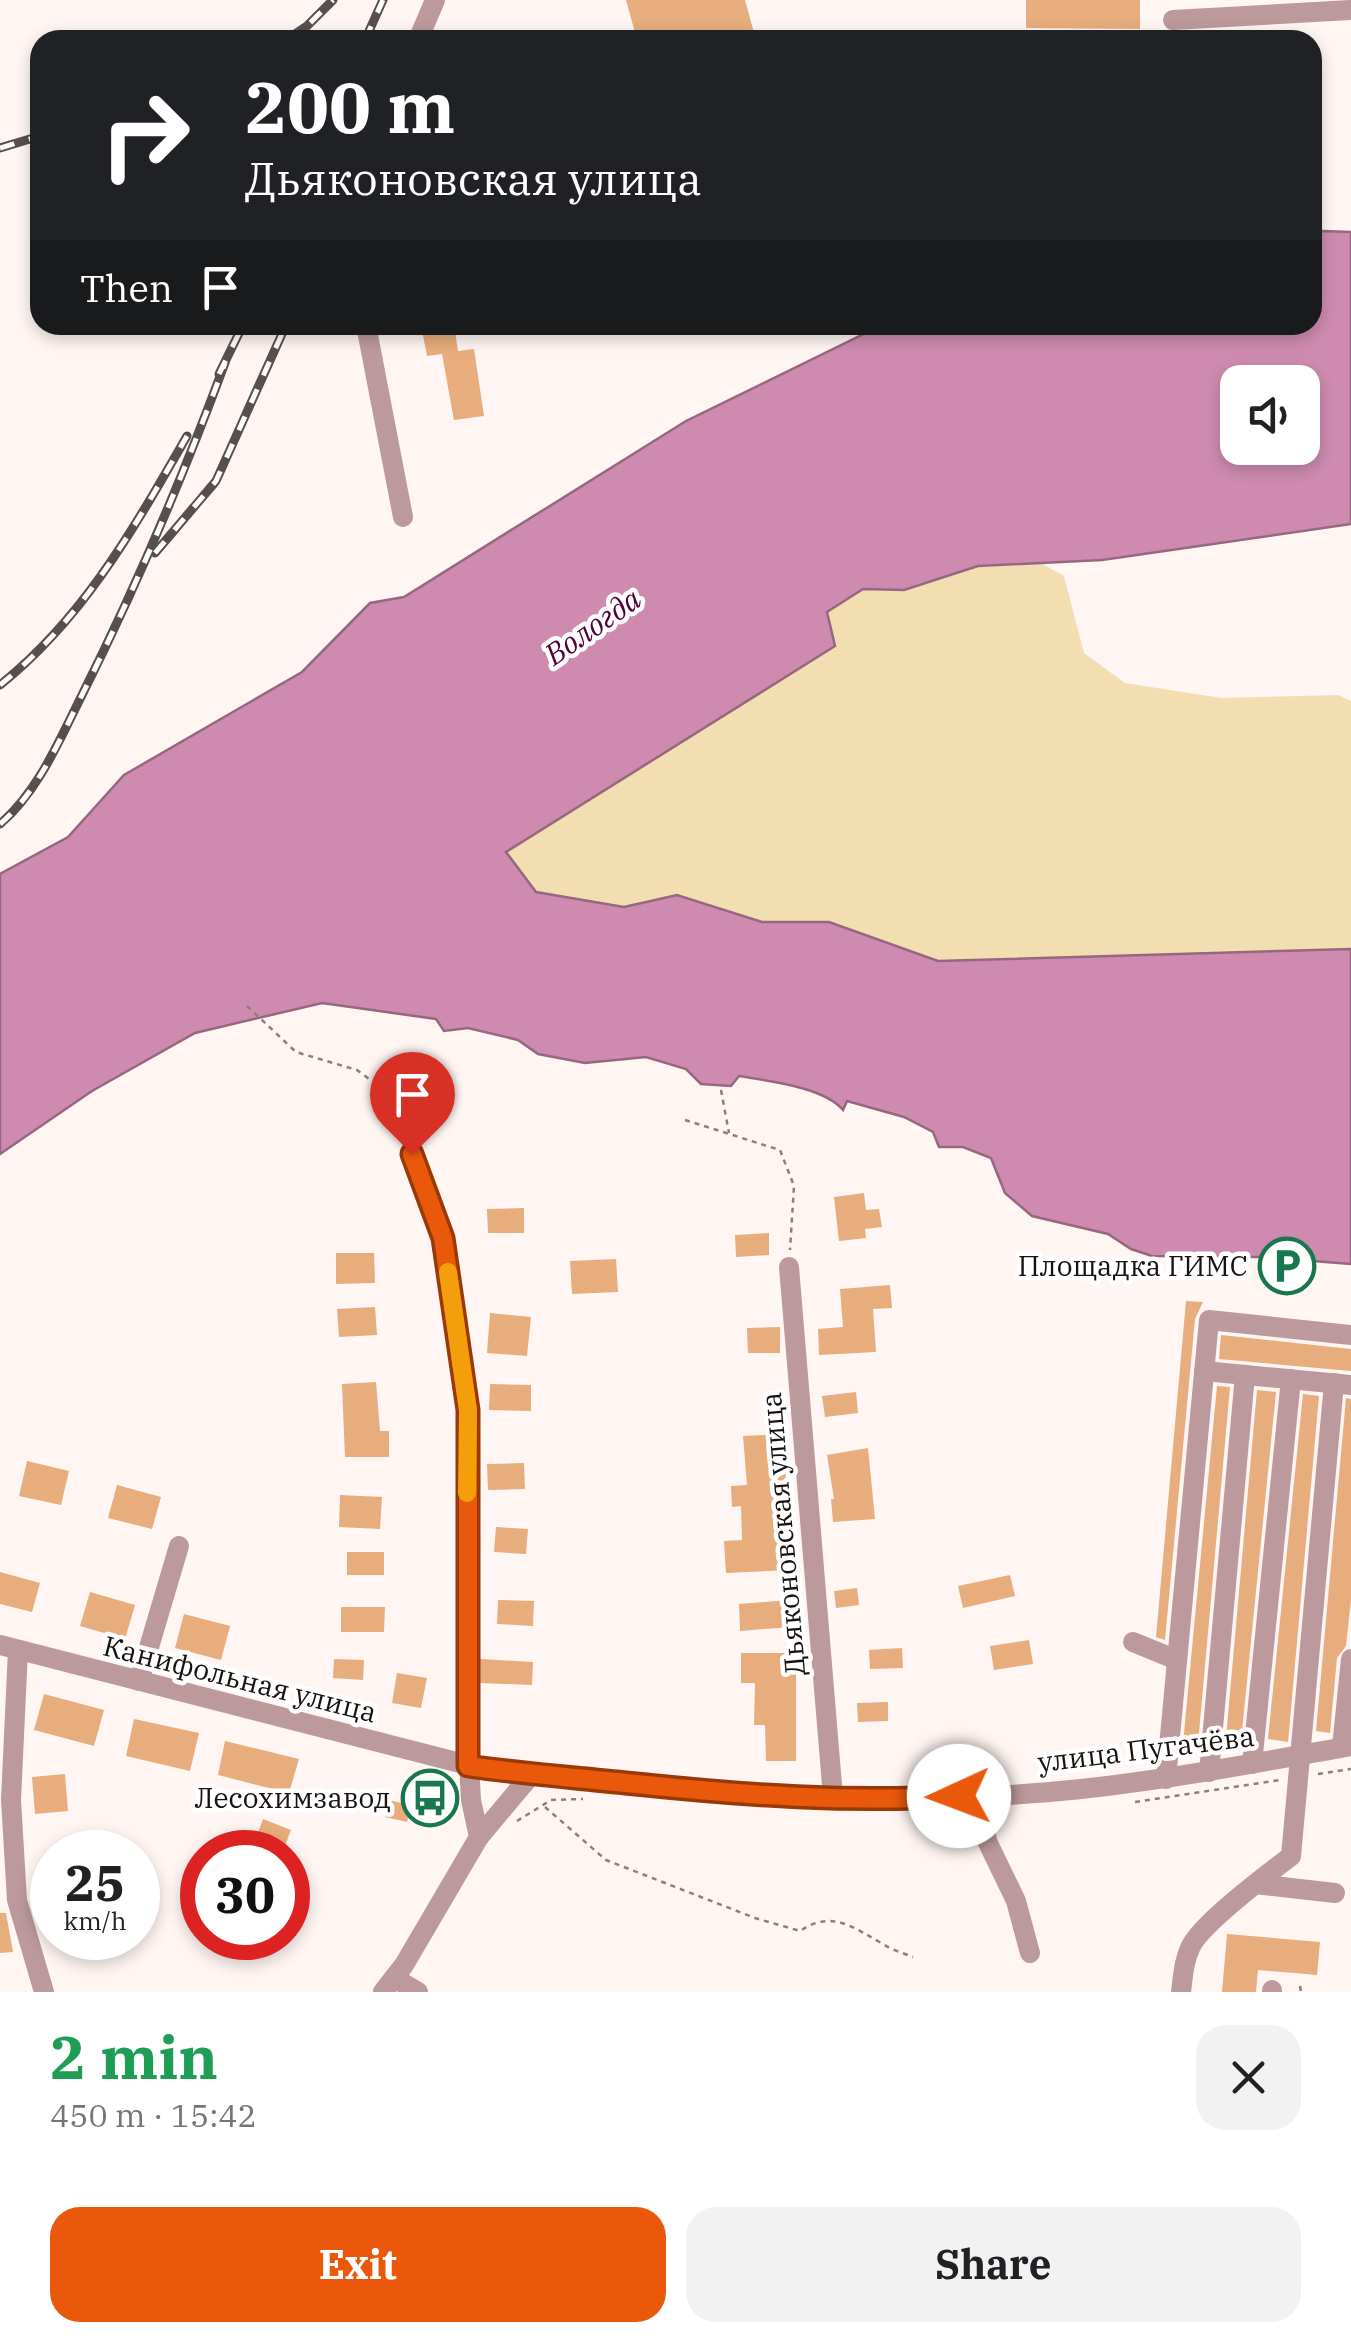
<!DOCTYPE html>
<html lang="en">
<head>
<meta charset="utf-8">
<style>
	:root { --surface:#fff; --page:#f2f2f2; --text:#202124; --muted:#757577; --accent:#ea580c }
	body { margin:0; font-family:"IBM Plex Serif",serif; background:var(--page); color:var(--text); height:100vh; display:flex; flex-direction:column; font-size:38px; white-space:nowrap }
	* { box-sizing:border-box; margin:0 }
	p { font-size:32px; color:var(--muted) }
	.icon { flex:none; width:55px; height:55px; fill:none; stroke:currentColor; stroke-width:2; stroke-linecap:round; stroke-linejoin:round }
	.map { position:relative; height:1992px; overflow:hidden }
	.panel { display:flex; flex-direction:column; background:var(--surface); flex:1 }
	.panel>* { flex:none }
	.top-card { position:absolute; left:30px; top:30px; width:1292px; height:305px; border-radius:30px; box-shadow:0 5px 15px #0003; background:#202124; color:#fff; overflow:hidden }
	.fabs { position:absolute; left:1220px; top:365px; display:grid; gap:20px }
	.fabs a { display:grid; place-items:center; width:100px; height:100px; border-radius:20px; background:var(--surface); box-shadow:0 5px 15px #0003; font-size:50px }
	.speed { position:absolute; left:30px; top:1830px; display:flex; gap:20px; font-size:50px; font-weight:700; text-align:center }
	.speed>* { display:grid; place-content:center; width:130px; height:130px; border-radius:50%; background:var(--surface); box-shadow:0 5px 15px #0003; line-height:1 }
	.speed small { font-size:25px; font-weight:400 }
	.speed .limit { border:15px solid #d22; background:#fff; color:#111 }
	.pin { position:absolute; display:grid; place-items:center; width:85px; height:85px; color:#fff; margin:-102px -42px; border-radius:50% 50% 50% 0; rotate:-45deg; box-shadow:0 0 10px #0007 }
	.pin .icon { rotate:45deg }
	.me { position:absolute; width:110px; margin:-55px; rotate:268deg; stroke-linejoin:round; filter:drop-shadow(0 0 8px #0008) }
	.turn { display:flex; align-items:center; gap:35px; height:210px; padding:0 50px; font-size:45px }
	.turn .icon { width:130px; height:130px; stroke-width:2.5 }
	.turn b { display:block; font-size:70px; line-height:85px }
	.then { display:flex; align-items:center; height:95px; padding:0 50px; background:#0003; gap:20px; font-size:38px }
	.round { display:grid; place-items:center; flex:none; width:105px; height:105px; border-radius:30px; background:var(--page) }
	.head { display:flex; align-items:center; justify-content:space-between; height:170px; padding:0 50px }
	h1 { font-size:60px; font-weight:700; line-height:75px; color:#1e9e55 }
	.button { display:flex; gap:20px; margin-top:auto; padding:20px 50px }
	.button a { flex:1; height:115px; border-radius:30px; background:var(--accent); color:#fff; font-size:40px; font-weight:700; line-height:115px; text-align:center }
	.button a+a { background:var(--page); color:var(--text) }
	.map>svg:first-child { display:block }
</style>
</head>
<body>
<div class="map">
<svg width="1351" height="1992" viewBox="0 0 1351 1992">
	<rect width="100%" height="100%" fill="#fff5f2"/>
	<path fill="#f3deb1" d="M1041 563 1064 576 1084 653 1125 683 1221 698 1338 695 1351 701V949L938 961 829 922H762L677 895 624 907 536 892 506 852 834 646 827 612 863 589 904 590 978 566Z"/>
	<path fill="#ce8baf" stroke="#97677f" stroke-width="2.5" fill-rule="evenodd" d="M1323 231 1351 232V524L1102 560 978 566 904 590 863 589 827 612 835 646 506 852 536 892 624 907 677 895 762 922H829L938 961 1351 949V1264L1262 1257 1152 1256 1131 1249 1108 1234 1032 1216 1005 1193 991 1158 963 1147H939L933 1132 904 1117 847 1101 843 1110C824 1087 768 1081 739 1076L731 1086 701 1084 686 1069 646 1057 585 1063 538 1054 518 1040 468 1028 444 1031 436 1019 322 1003 195 1033 92 1091 0 1154V874L68 837 124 775 302 672 370 603 404 597 686 421 882 325H1312L1313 233ZM1238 382H1302V448H1238Z"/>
	<g fill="#e7ad7d">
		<path d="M626 0H745L756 40H637Z"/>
		<path d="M1026 0H1140V29L1026 28Z"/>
		<path d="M421 325H454L458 351 474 349 484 416 454 420 442 354 427 356Z"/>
		<path d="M864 1193 866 1210 879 1209 882 1227 865 1229 866 1238 839 1241 834 1197Z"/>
		<path d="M524 1208V1233H488L487 1209Z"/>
		<path d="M769 1233V1255L736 1257 735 1235Z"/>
		<path d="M336 1253H374L375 1283 336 1284Z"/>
		<path d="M616 1259 618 1292 572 1294 570 1261Z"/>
		<path d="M890 1285 892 1308 873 1309 876 1352 819 1355 818 1329 843 1327 840 1289Z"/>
		<path d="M1186 1301 1203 1302 1195 1319 1165 1640 1156 1637Z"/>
		<path d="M375 1307 377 1335 339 1337 337 1309Z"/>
		<path d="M490 1313 531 1317 527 1356 487 1353Z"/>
		<path d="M780 1327V1353H748L747 1328Z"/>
		<path d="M1221 1335 1351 1349V1371L1219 1359Z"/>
		<path d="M376 1382 380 1431H389V1457H345L342 1384Z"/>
		<path d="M490 1384 531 1385V1411L489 1410Z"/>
		<path d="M1217 1386 1230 1387 1197 1755 1182 1754Z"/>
		<path d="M1257 1390 1276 1392 1240 1751 1225 1749Z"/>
		<path d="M856 1392 858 1413 825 1417 822 1396Z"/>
		<path d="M1303 1394 1319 1396 1288 1742 1268 1739Z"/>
		<path d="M1346 1398 1351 1399V1600L1346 1646 1337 1658 1330 1733 1316 1731Z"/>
		<path d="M785 1434 787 1570 726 1573 724 1541 742 1540 741 1506 732 1507 731 1486 747 1485 743 1436Z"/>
		<path d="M868 1448 875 1519 833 1522 831 1499H834L827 1455Z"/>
		<path d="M27 1461 69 1471 61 1505 19 1496Z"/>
		<path d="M524 1463 525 1489 488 1490 487 1464Z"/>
		<path d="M117 1485 161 1497 152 1529 108 1518Z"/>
		<path d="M340 1495 382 1497 380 1529 339 1527Z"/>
		<path d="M496 1527 528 1529 526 1554 494 1552Z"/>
		<rect x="347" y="1552" width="37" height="23"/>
		<path d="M0 1572 40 1583 32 1612 0 1604Z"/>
		<path d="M1010 1575 1015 1596 963 1608 958 1586Z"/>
		<path d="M857 1588 859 1605 836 1608 834 1591Z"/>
		<path d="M90 1592 135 1605 125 1639 80 1626Z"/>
		<path d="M498 1600 534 1601 533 1626 497 1624Z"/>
		<path d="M789 1600 791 1627 740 1631 739 1604Z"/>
		<path d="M341 1607H385L384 1632H341Z"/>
		<path d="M184 1614 230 1626 221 1660 175 1648Z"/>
		<path d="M1029 1640 1033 1664 994 1670 990 1646Z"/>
		<path d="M902 1648 903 1668 870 1669 869 1650Z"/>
		<path d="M741 1653H796V1761H766L765 1725H754L755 1683H741Z"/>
		<path d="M334 1659 364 1660 363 1680 333 1678Z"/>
		<path d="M480 1659 533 1662 532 1685 480 1683Z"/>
		<path d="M397 1673 427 1678 421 1708 392 1703Z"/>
		<path d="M44 1694 104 1710 94 1746 34 1730Z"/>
		<path d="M888 1702V1721L858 1722 857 1703Z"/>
		<path d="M134 1719 199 1733 190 1771 126 1756Z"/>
		<path d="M225 1741 299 1759 289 1793 218 1775Z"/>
		<path d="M65 1774 68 1811 35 1814 32 1777Z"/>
		<path d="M388 1800 411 1805 407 1822 385 1817Z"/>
		<path d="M263 1819 291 1830 283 1851 255 1841Z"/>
		<path d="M0 1913H6L13 1952 0 1953Z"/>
		<path d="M1227 1934 1320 1942 1317 1975 1258 1970 1256 1992H1222Z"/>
	</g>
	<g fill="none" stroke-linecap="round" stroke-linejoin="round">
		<g stroke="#88817e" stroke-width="2.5" stroke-dasharray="5 5" stroke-linecap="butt">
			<path d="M247 1006 296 1052 357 1070 399 1101 408 1138"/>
			<path d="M721 1090 729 1133"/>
			<path d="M685 1120 780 1150 794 1186 790 1250"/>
			<path d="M1318 1774 1351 1769"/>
			<path d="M1135 1802 1280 1780"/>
			<path d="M545 1807 606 1860 755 1918 800 1931C832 1909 854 1928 883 1944 892 1950 903 1953 913 1957"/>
			<path d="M517 1821 551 1800 583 1799"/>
			<path d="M1300 1986 1301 1992"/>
		</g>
		<g stroke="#bc999c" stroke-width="20">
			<path d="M1173 20 1351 10"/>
			<path d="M418 40 435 0"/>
			<path d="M366 325 403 517"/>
			<path d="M412 1154 443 1238 467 1410 466 1709 471 1800 479 1837"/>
			<path d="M789 1267 833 1797"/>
			<path d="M1204 1371 1351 1385"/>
			<path d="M1133 1642 1177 1660"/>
			<path d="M0 1645 468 1765C523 1774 578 1779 634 1784 782 1798 932 1805 1081 1789 1172 1779 1261 1762 1351 1746"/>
			<path d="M18 1650 11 1800 17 1900 44 1992"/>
			<path d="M139 1681 179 1546"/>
			<path d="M1342 1747 1351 1659"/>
			<path d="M1252 1764 1291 1379"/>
			<path d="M1209 1772 1245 1375"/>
			<path d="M1166 1779 1209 1320 1351 1335"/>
			<path d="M980 1795 987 1841 1016 1901 1030 1953"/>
			<path d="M1255 1884 1335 1893"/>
			<path d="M394 1978 418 1992"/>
			<path d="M383 1992 404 1965 479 1837 531 1775"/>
			<path d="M1181 1992C1183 1976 1184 1960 1191 1946 1203 1922 1268 1874 1291 1856L1334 1383"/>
			<path d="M1272 1992V1990"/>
		</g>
		<g stroke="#564f4d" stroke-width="9">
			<g id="rail">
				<path d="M286 40 307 26 333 0"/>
				<path d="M365 40 383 0"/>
				<path d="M0 148 40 136"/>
				<path d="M219 374 243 325"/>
				<path d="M155 553 216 481 286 325"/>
				<path d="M0 685C84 618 134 528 187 436"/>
				<path d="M0 824C38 792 60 739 82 695 136 587 183 477 225 363"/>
			</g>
		</g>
		<use href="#rail" stroke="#fff" stroke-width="5" stroke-dasharray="15" stroke-linecap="butt"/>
	</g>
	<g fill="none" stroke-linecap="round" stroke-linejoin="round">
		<g stroke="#983908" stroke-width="25">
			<path id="route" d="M412 1154 443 1238 468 1410V1766C524 1774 580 1778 636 1784 743 1795 851 1803 959 1796"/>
		</g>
		<use href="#route" stroke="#ea580c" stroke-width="18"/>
		<path stroke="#f59e0b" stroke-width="18" d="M448 1272 468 1410 467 1493"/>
	</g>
	<defs>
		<g id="parking-ring" transform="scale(2.875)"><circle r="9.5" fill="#fff" stroke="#18774e" stroke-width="1.5"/><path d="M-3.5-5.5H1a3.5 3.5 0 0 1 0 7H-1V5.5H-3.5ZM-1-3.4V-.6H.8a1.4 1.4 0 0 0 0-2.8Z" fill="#18774e"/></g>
		<g id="bus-ring" transform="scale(2.875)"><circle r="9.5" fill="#fff" stroke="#18774e" stroke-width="1.5"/><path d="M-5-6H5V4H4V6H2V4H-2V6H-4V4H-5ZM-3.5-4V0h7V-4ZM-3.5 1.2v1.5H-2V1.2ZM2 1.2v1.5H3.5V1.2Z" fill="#18774e"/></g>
	</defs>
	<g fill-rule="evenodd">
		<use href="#parking-ring" x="1287" y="1266"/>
		<use href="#bus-ring" x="430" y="1798"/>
	</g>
	<g text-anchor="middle" stroke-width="9" stroke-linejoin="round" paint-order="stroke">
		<g font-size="28" fill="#171210" stroke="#fff" text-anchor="end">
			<text x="1248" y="1276">Площадка ГИМС</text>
			<text x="391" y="1808">Лесохимзавод</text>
		</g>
		<g font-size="28" fill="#171210" stroke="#fff">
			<text transform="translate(783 1534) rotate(-95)" y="10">Дьяконовская улица</text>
			<text transform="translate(240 1679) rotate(14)" y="10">Канифольная улица</text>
			<text transform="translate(1146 1749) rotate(-7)" y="10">улица Пугачёва</text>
		</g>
		<g font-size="30" font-style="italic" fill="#520138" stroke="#fff">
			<text transform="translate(593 627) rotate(-35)" y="10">Вологда</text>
		</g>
	</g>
</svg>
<div class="fabs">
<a><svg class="icon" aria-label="sound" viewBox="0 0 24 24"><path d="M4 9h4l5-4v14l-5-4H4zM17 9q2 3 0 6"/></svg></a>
</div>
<div class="speed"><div>25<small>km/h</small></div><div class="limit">30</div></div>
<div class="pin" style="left:412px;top:1154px;background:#d93025"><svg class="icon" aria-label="arrive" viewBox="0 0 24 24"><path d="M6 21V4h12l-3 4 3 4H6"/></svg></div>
<svg class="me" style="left:959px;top:1796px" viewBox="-20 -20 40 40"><circle r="19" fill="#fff"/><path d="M0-13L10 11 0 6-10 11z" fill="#ea580c"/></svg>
<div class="top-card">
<div class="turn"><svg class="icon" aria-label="right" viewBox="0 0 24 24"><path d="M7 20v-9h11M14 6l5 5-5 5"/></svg><div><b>200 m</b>Дьяконовская улица</div></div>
<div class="then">Then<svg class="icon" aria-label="arrive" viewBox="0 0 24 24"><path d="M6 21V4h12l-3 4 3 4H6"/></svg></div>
</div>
</div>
<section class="panel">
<div class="head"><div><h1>2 min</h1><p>450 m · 15:42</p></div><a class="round"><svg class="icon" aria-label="close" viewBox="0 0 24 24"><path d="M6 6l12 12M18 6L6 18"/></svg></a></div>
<div class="button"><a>Exit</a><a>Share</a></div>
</section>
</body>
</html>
